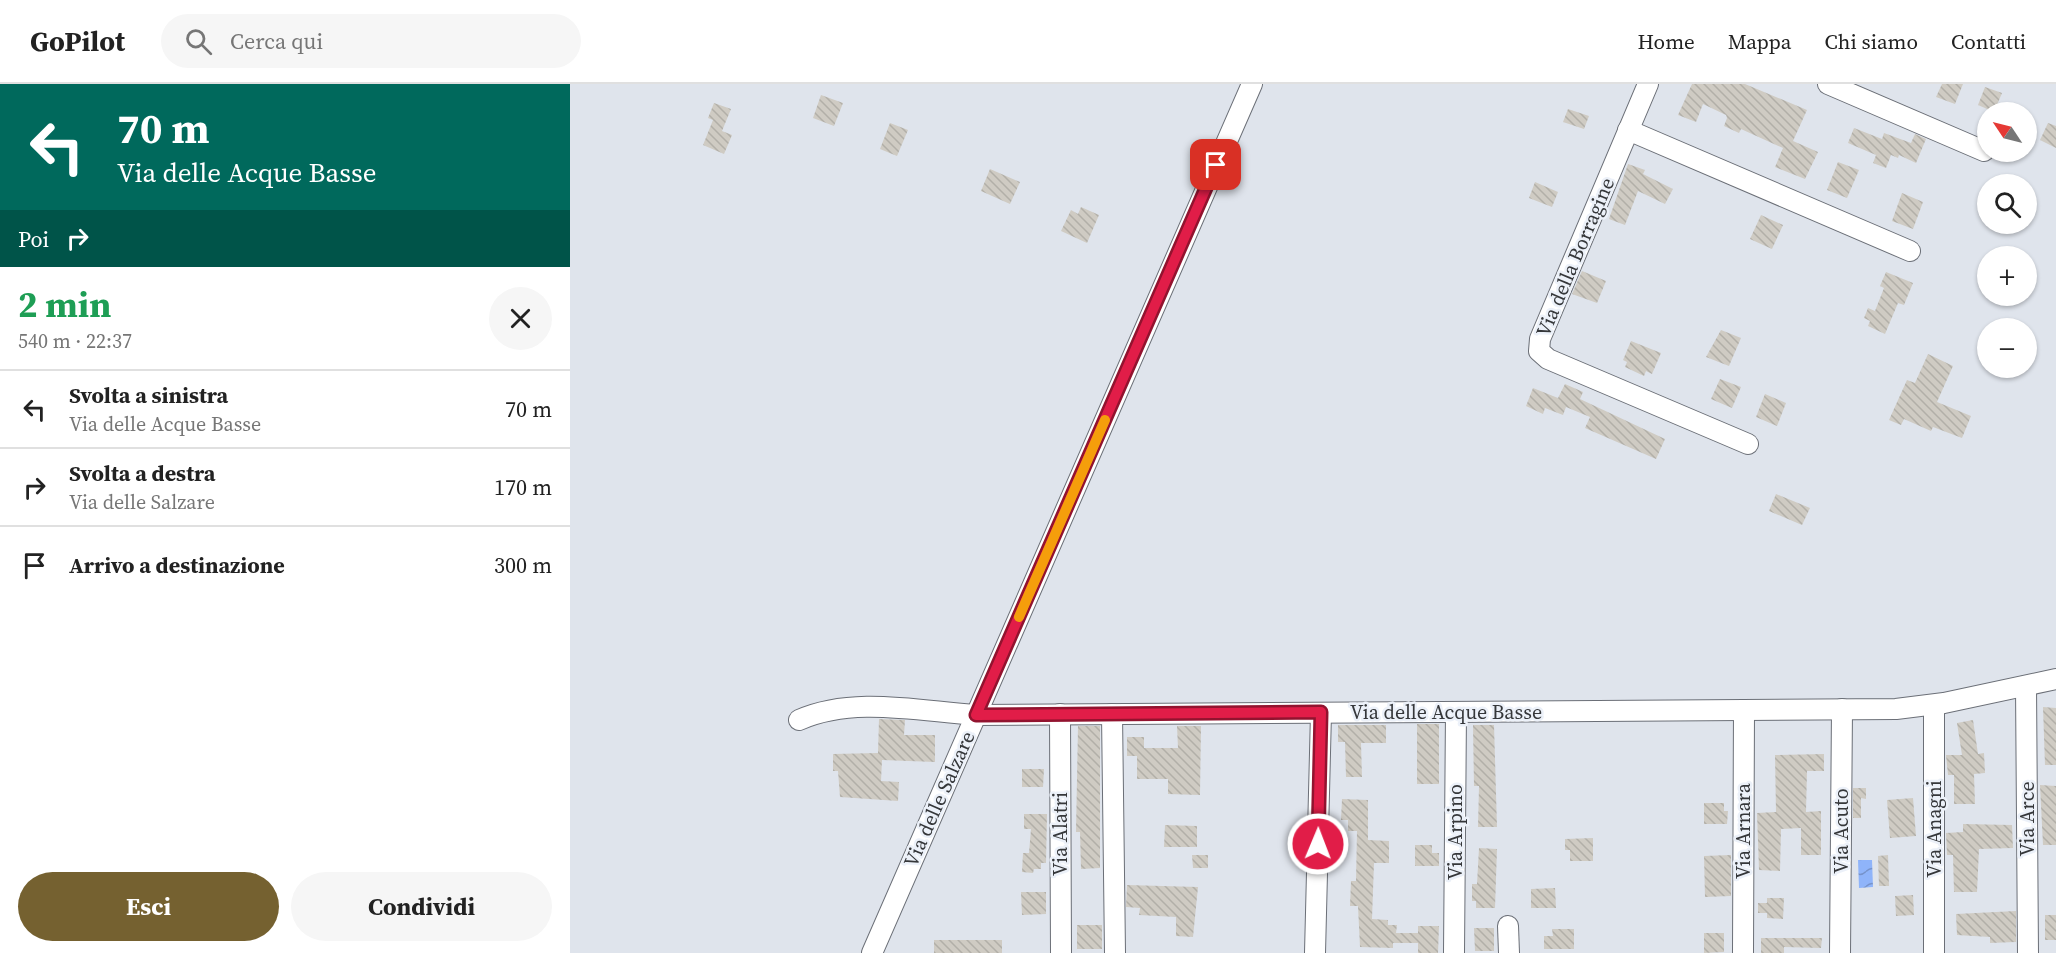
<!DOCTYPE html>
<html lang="it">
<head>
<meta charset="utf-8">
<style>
	:root { --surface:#fff; --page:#f6f6f6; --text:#222; --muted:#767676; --line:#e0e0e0; --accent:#756130 }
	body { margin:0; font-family:"Source Serif 4",serif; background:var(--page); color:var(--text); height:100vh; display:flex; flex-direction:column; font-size:22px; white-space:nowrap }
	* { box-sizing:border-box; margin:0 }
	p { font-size:20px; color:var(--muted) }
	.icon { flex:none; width:33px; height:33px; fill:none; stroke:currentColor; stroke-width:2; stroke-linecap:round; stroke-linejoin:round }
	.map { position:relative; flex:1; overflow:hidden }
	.details { display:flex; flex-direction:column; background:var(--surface); width:570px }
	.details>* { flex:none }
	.guide { background:#00695c; color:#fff; overflow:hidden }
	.needle { width:39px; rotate:305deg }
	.controls { position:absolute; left:1407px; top:18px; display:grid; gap:12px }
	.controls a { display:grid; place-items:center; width:60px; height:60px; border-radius:50%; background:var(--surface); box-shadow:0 2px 4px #0004; font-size:30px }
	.pin { position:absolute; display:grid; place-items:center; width:51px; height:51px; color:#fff; margin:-26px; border-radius:12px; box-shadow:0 3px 9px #0006 }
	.me { position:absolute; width:66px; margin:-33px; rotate:1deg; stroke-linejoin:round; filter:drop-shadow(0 0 4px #0008) }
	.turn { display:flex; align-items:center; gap:21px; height:126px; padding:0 18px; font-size:27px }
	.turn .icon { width:78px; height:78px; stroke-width:2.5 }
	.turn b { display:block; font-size:42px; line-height:51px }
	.then { display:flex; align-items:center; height:57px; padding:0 18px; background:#0003; gap:12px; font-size:22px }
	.round { display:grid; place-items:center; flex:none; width:63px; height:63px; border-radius:32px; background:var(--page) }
	.headline { display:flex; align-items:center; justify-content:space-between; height:102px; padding:0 18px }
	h1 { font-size:36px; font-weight:700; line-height:45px; color:#1e9e55 }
	.action { display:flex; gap:12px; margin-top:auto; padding:12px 18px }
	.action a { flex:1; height:69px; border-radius:36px; background:var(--accent); color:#fff; font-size:24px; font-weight:700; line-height:69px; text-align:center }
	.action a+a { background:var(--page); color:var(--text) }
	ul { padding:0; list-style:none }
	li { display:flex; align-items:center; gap:18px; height:78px; padding:0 18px; border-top:2px solid var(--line) }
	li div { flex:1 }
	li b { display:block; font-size:22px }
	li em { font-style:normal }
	header { display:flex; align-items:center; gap:36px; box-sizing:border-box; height:84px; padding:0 30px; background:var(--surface); border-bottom:2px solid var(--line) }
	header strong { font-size:28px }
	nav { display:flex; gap:33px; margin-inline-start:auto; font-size:21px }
	.search { width:420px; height:54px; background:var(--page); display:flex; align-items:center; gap:15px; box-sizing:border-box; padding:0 21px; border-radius:33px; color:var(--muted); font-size:22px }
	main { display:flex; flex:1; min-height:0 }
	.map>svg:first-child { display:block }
</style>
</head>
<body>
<header>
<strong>GoPilot</strong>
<div class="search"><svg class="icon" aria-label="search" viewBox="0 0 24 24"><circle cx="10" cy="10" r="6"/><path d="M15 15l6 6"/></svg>Cerca qui</div>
<nav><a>Home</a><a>Mappa</a><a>Chi siamo</a><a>Contatti</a></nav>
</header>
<main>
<section class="details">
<div class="guide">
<div class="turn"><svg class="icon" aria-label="left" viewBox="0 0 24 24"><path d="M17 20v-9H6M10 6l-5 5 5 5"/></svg><div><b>70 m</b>Via delle Acque Basse</div></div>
<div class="then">Poi<svg class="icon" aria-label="right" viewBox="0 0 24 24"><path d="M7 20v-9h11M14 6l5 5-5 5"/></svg></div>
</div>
<div class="headline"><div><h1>2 min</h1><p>540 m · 22:37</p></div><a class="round"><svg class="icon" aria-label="close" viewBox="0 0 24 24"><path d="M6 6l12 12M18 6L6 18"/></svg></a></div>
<ul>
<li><svg class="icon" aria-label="left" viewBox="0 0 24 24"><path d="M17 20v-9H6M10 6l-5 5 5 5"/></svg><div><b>Svolta a sinistra</b><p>Via delle Acque Basse</p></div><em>70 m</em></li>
<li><svg class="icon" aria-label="right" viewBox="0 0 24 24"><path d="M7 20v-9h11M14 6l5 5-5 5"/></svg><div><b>Svolta a destra</b><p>Via delle Salzare</p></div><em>170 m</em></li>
<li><svg class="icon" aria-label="arrive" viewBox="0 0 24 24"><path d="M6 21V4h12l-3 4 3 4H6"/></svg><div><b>Arrivo a destinazione</b></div><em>300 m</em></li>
</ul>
<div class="action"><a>Esci</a><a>Condividi</a></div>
</section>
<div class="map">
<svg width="1486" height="869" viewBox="0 0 1486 869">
	<defs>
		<pattern id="water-waves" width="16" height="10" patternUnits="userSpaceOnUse" patternTransform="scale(1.5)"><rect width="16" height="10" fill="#8fb4fa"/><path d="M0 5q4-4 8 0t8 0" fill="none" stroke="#7693cb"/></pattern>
		<pattern id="building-back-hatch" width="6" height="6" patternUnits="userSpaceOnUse" patternTransform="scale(1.5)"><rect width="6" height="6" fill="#cfcbc3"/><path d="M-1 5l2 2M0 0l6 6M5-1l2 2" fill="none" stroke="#b2afa8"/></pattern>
	</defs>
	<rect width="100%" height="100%" fill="#dfe4ec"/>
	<path fill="url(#water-waves)" d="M1288 776H1302L1303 803 1289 804Z"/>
	<g fill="url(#building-back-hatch)">
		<path d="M1122 0H1175L1237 26 1223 57 1248 68 1235 95 1205 83 1213 64 1171 45 1169 49 1154 42 1157 34 1156 31 1133 20 1126 38 1108 31Z"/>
		<path d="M1372 0H1393L1385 20 1366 13Z"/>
		<path d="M1415 3 1432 9 1424 28 1408 21Z"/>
		<path d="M251 11 273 19 264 42 243 34Z"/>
		<path d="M144 19 161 25 152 47 162 51 154 70 133 61 143 36 138 34Z"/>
		<path d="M998 25 1019 32 1014 45 993 38Z"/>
		<path d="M320 39 338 46 327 72 310 65Z"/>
		<path d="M1478 39 1486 42V64L1470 56Z"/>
		<path d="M1284 44 1312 55 1314 49 1341 59 1345 50 1356 55 1346 79 1329 71 1328 74 1321 71 1316 84 1303 79 1306 71 1278 59Z"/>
		<path d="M1268 78 1289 86 1277 114 1257 106Z"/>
		<path d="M1058 80 1075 86 1073 90 1103 105 1095 120 1068 107 1055 141 1039 135Z"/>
		<path d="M420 85 450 98 440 120 411 107Z"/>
		<path d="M965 98 988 108 982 123 959 114Z"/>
		<path d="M1332 109 1353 118 1343 145 1322 137Z"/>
		<path d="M511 123 529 131 517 159 491 147 501 126 508 130Z"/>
		<path d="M1191 131 1213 141 1202 165 1180 155Z"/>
		<path d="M1012 187 1036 197 1027 219 1002 210Z"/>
		<path d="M1316 188 1343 199 1334 221 1328 219 1315 250 1298 242 1300 237 1294 234 1298 224 1305 227 1314 204 1310 202Z"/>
		<path d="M1151 246 1171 254 1159 282 1136 273Z"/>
		<path d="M1061 257 1091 269 1082 290 1076 287 1074 292 1055 283 1057 278 1053 276Z"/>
		<path d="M1358 270 1383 282 1367 318 1401 332 1392 354 1363 343 1361 347 1334 335 1331 341 1319 336 1337 296 1345 299Z"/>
		<path d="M1150 295 1171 303 1162 324 1141 315Z"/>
		<path d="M995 300 1013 308 1010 315 1095 355 1086 375 1015 344 1020 333 996 323 993 331 975 324 973 330 956 322 963 304 988 314Z"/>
		<path d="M1195 310 1216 319 1207 342 1186 333Z"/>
		<path d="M1206 410 1240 424 1232 441 1199 427Z"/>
		<path d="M1473 623 1486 624V681H1475Z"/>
		<path d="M309 635 335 636 334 651H365V678L312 676 311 697 329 698 328 717 270 713 268 687H263V670L308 669Z"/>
		<path d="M1403 636 1408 670 1414 669 1415 689 1404 690 1405 720H1384V691H1378L1376 671H1392L1387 639Z"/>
		<rect x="847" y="640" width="22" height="60"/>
		<path d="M768 641H816V659H791L792 693H776L775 658H768Z"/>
		<path d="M903 641H924L927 743H908L909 702H904Z"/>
		<path d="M508 642H530V784L511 785 510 748H506Z"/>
		<path d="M607 642H631L630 711 598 710V695H567V672H557V653H574V664H608Z"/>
		<path d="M1254 670V687H1237L1236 728 1251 727V771H1231V744L1211 745 1210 787 1189 786 1187 729 1206 728 1205 671Z"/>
		<path d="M452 685H474L473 703H452Z"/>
		<path d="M1470 701 1486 702V761H1473Z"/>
		<path d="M1283 704H1296V715L1291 714V734H1283Z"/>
		<path d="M1343 714 1346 752 1320 754 1317 716Z"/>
		<path d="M772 715 798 716V756L819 757V779H804L802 835 818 836V841H827L826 849H848V842H869L868 869H848V859H823V864L790 863 788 822H780L781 797H786L787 747H778V736H771Z"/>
		<path d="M1134 719H1154V727H1158L1157 740H1134Z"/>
		<path d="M454 730H477L476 779H471V785H464L463 789 452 788 453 769H459L461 745H454Z"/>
		<path d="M1393 740 1442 741 1443 764 1409 765 1407 808H1384L1383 771H1377L1376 749 1393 748Z"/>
		<path d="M595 741 627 742V763H594Z"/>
		<path d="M1023 754V777H1000V766H995V755Z"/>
		<path d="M845 761H862V769H869V782H845Z"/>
		<path d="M909 764 927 765 925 824H906V817H902V800H907Z"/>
		<path d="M622 771H638V784H623Z"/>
		<path d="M1161 771V812L1135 813 1134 772Z"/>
		<path d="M1318 771 1319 802H1309L1308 772Z"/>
		<path d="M557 801 628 803 623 853 606 852V833L569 831 570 824 556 823Z"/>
		<path d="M985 804 986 824H961V805Z"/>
		<path d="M451 808H476V830L452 831Z"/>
		<path d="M1343 811 1344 831 1326 832 1325 812Z"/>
		<path d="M1197 814H1214L1213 835 1197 834V829H1188V819H1197Z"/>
		<path d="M1446 827V858L1420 859V853L1387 851 1386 830Z"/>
		<rect x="1475" y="831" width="11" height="25"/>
		<rect x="507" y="841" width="25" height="24"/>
		<path d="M904 844H924V867H905Z"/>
		<path d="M982 845H1004V865H974V852H983Z"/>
		<path d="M1134 849H1154V868L1134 869Z"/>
		<path d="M1191 854H1252L1251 864 1214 863V869H1191Z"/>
		<rect x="364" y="856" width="68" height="13"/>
	</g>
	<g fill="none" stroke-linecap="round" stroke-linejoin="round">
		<g stroke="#6b6f77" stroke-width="22">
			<g id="minor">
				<path d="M1078 0 970 255 969 267 978 275 1178 360"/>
				<path d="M1258 0 1414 67"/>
				<path d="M1058 46 1340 167"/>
				<path d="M1456 602 1458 869"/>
				<path d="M1364 621V869"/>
				<path d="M490 630 491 869"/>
				<path d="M542 630 545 869"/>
				<path d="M229 636C283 612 348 627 406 631L1326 625 1374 619 1486 595"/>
				<path d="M938 842 939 869"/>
				<path d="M302 869 682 0"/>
				<path d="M745 869 751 629"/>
				<path d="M884 869 886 628"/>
				<path d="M1173 869 1174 626"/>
				<path d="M1270 869 1272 625"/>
			</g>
		</g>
		<use href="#minor" stroke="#fff" stroke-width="20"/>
	</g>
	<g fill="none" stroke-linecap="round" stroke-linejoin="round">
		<g stroke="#92132f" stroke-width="15">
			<path id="route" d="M646 81 406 631 751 628 748 760"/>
		</g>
		<use href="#route" stroke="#e11d48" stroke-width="10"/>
		<path stroke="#f59e0b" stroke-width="10" d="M449 533 535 336"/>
	</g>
	<g text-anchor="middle" stroke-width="5" stroke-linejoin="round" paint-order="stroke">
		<g font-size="20" fill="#35373a" stroke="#ecf1f9">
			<text transform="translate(1005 173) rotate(-67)" y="7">Via della Borragine</text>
			<text x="876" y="635">Via delle Acque Basse</text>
			<text transform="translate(369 715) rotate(-66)" y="7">Via delle Salzare</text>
			<text transform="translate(1457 735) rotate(-90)" y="7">Via Arce</text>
			<text transform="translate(1364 745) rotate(-90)" y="7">Via Anagni</text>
			<text transform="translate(1173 747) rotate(-90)" y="7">Via Arnara</text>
			<text transform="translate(1271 747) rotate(-90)" y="7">Via Acuto</text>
			<text transform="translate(885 748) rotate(-90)" y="7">Via Arpino</text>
			<text transform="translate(490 750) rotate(-90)" y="7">Via Alatri</text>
		</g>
	</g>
</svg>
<div class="controls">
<a><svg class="needle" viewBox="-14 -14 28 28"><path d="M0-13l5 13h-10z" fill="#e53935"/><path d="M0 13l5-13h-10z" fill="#767676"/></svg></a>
<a><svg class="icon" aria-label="search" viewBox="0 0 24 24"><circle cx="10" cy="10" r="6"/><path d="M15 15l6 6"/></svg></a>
<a>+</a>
<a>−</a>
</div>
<div class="pin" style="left:646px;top:81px;background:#d93025"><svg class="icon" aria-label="arrive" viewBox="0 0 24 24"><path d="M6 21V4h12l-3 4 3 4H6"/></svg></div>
<svg class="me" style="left:748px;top:760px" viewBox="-20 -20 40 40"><circle r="17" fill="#e11d48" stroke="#fff" stroke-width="3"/><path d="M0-11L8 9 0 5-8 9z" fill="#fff"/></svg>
</div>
</main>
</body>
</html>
